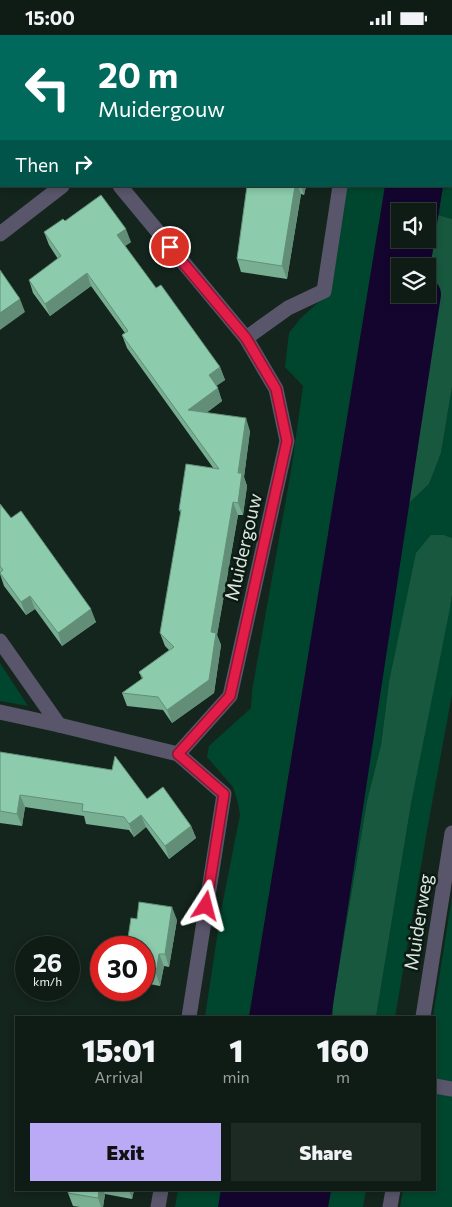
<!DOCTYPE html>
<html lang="en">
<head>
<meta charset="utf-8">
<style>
	:root { --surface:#0f1c16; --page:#1d2923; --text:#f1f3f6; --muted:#9ba1a1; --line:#2f3a35; --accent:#baaaf6 }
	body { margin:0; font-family:Commissioner,sans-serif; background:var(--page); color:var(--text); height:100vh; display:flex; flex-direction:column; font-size:19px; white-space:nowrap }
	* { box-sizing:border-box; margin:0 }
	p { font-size:16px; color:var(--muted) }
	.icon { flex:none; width:28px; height:28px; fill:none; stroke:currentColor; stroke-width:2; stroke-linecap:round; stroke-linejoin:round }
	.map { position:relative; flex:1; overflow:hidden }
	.drawer { position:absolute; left:15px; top:981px; width:421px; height:175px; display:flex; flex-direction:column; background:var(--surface); border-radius:0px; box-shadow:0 2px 8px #0003,0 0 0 1px var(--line) }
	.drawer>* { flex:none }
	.top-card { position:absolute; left:0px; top:0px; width:452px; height:152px; box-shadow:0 2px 8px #0003,0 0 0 1px var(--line); background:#00695c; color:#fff; overflow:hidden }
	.fabs { position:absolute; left:391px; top:168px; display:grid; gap:10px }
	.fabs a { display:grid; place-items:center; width:45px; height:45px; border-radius:0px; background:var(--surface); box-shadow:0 2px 8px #0003,0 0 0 1px var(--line); font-size:25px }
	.speed { position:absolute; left:15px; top:901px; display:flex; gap:10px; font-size:25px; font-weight:700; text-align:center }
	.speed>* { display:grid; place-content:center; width:65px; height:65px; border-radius:50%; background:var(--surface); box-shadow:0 2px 8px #0003,0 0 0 1px var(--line); line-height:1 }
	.speed small { font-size:12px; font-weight:400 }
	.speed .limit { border:8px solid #d22; background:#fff; color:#111 }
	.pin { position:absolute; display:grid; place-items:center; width:42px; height:42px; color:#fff; margin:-21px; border:2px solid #fff; border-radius:50%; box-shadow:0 1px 5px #0007 }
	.me { position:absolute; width:55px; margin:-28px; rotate:9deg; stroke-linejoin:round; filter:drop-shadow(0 0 4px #0008) }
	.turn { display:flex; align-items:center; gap:18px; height:105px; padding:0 15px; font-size:22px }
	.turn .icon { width:65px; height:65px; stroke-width:2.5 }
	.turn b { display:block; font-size:35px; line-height:42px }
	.then { display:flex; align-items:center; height:48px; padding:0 15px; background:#0003; gap:10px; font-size:19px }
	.eta { display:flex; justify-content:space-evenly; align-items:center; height:85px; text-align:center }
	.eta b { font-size:30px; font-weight:800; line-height:35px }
	.button { display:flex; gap:10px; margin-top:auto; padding:10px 15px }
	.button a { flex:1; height:58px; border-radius:0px; background:var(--accent); color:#111; font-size:20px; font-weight:800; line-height:58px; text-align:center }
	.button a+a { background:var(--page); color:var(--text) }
	.status { display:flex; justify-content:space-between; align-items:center; height:35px; padding:0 25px; background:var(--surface); direction:ltr }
	.status svg { height:14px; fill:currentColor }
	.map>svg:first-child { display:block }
</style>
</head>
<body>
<div class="status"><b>15:00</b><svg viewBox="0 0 49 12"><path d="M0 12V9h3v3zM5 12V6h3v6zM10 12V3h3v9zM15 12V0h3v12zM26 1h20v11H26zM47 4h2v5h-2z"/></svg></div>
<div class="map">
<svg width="452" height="1172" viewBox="0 0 452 1172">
	<rect width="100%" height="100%" fill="#14251d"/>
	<g fill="#00462e">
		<path d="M452 92V184L438 180 443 151H451Z"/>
		<path d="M344 151H385L249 982H205L221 876 240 780 238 768 233 752 207 722 209 711 251 673 252 656 292 430 303 351 285 332 289 298 300 284 324 262Z"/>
		<path d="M452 352V503L444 500 389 647 381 710 367 766 333 967V982H311L318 913 388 488 429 449 441 418Z"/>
		<path d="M452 560V659L428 790 395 982H376L411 769Z"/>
		<path d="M0 628 28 671 0 666Z"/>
		<path d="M452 862V1172H400L403 1155H435V982H433Z"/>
		<path d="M178 1155H221L218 1172H175Z"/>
		<path d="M331 1155H366L363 1172H328Z"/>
	</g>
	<g fill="#17583e">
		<path d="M438 180 452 184V352L441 418 429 449 388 488 425 259H428V246Z"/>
		<path d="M431 500H444L452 503V560L450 573 411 769 376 982H333V967L367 766 381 710 389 647 416 518Z"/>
	</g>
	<g fill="#14052f" fill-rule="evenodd">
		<path d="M385 151H443L428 246V231H400V259H425L318 913 311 982H249ZM400 176H428V204H400Z"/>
		<path d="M221 1155H331L328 1172H218Z"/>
	</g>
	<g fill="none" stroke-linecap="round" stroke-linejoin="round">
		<path stroke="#14052f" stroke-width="32" d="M315 982 425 259"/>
		<g stroke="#59556a" stroke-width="15">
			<path d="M363 1 364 0"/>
			<path d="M0 21 1 23"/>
			<path d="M120 151 246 303 276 354 287 406 230 661 178 719"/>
			<path d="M0 199 62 151"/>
			<path d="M246 303 288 273 324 256 340 151"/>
			<path d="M0 606 59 690"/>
			<path d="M0 677 59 690 178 719 224 759 189 982"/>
			<path d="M423 982 452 798"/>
			<path d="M435 1051 452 1054"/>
			<path d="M158 1172 161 1155"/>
			<path d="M390 1172 393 1155"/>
		</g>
	</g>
	<g fill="#78af93">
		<path d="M247 151H306L304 160 301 159 287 244 241 237 237 224Z"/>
		<path d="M65 186 131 207 125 211 156 253 220 332 225 345 216 351 222 366 206 378 250 396 244 442 247 451 243 480H238L217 600 221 610 214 658 172 688 163 675 127 671 122 658 142 644 139 637 169 615 165 611 160 598 181 479 179 475 214 434 127 313 122 300 125 298 91 251 50 281 33 258 29 245 58 224 49 210 44 197Z"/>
		<path d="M0 469 11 483 96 587 62 611 35 574 26 580 4 551 0 539Z"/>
		<path d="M0 717 112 735 147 764 191 791 196 803 169 824 146 792 134 802 129 795 86 789 84 781 25 772 22 791 0 788Z"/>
		<path d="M137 884 177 885 169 932 164 931 160 951 144 948V912L128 903Z"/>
		<path d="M69 1155H134L132 1164 105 1159 103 1172H80L73 1171 68 1158Z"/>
	</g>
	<g fill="#628e78">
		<rect x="201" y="0" width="7" height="1"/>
		<path d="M324 0H330V1H323Z"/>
		<path d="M295 151H298L301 159 287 244 282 231Z"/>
		<path d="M301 151H306L304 160Z"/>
		<path d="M126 194 131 207 122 213 117 200Z"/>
		<path d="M87 238 91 251 50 281 45 269Z"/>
		<path d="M20 264 25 277 0 295V278Z"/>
		<path d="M220 332 225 345 213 353 209 340Z"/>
		<path d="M218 353 222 366 193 388 188 375Z"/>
		<path d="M246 383 250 396 244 442 247 451 243 480 238 468V438Z"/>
		<path d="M233 467 238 480 217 600 221 610 214 658 172 688 167 675 211 597Z"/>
		<path d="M30 561 35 574 26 580 21 567Z"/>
		<path d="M91 574 96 587 62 611 58 598Z"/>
		<path d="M20 760 25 772 22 791 17 779Z"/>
		<path d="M141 780 146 792 134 802 129 789Z"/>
		<path d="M191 791 196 803 169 824 165 811Z"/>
		<path d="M172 872 177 885 169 932 165 919Z"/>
		<path d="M159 919 164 931 160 951 156 938Z"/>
		<path d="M99 1155H103L105 1159 103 1172H101L98 1163Z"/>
		<path d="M129 1155H134L132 1164Z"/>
	</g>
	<g fill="#8ccbab" stroke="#628e78">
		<rect x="154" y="0" width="47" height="1"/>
		<path d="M271 0H324L323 1H271Z"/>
		<path d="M247 151H295L282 231 237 224Z"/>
		<path d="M101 160 126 194 117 200 156 253 161 250 220 332 209 340 218 353 188 375 246 383 238 438H242L238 468 233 467 211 597 216 598 209 645 167 675 158 662 122 658 143 643 139 637 174 612 160 598 181 475H179L186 429 219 434 122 300 128 296 87 238 45 269 29 245 61 221 44 197 63 184 65 186Z"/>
		<path d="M0 235 20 264 0 278Z"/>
		<path d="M0 469 11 483 21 476 91 574 58 598 30 561 21 567 0 538 3 535 0 531Z"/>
		<path d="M0 717 112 735 115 721 147 764 163 752 191 791 165 811 141 780 129 789 124 782 82 776 83 769 20 760 17 779 0 776Z"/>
		<path d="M139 867 172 872 165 919H159L156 938 144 936V912H120L122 903H128L131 883 137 884Z"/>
		<path d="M69 1155H99L98 1163 68 1158Z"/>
	</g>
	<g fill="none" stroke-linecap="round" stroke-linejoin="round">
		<g stroke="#92132f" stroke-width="12">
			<path id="route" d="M170 212 246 303 276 354 287 406 230 661 178 719 224 759 206 871"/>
		</g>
		<use href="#route" stroke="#e11d48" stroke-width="9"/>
	</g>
	<g text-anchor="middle" stroke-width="5" stroke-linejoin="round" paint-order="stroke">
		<g font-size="19" fill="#dae5df" stroke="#0b1b13">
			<text transform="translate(243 512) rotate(-77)" y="7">Muidergouw</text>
			<text transform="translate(418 887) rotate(-81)" y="7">Muiderweg</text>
		</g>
	</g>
</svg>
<div class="fabs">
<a><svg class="icon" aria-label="sound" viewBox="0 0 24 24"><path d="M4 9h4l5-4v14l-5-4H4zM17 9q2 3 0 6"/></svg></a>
<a><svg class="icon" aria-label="layers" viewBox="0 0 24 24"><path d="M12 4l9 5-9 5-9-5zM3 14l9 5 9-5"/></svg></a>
</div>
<div class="speed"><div>26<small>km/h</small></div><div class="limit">30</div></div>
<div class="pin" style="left:170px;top:212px;background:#d93025"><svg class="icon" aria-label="arrive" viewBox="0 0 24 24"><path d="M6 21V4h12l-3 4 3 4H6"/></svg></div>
<svg class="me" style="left:206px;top:871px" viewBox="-20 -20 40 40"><path d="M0-17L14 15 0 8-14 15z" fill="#e11d48" stroke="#fff" stroke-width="4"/></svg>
<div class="top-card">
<div class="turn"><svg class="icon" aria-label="left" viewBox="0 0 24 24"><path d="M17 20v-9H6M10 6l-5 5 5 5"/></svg><div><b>20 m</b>Muidergouw</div></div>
<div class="then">Then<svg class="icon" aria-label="right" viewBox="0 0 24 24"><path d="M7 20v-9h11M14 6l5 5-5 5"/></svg></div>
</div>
<section class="drawer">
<div class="eta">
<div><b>15:01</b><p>Arrival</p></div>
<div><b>1</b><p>min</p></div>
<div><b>160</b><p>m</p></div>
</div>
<div class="button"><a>Exit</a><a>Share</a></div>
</section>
</div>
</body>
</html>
